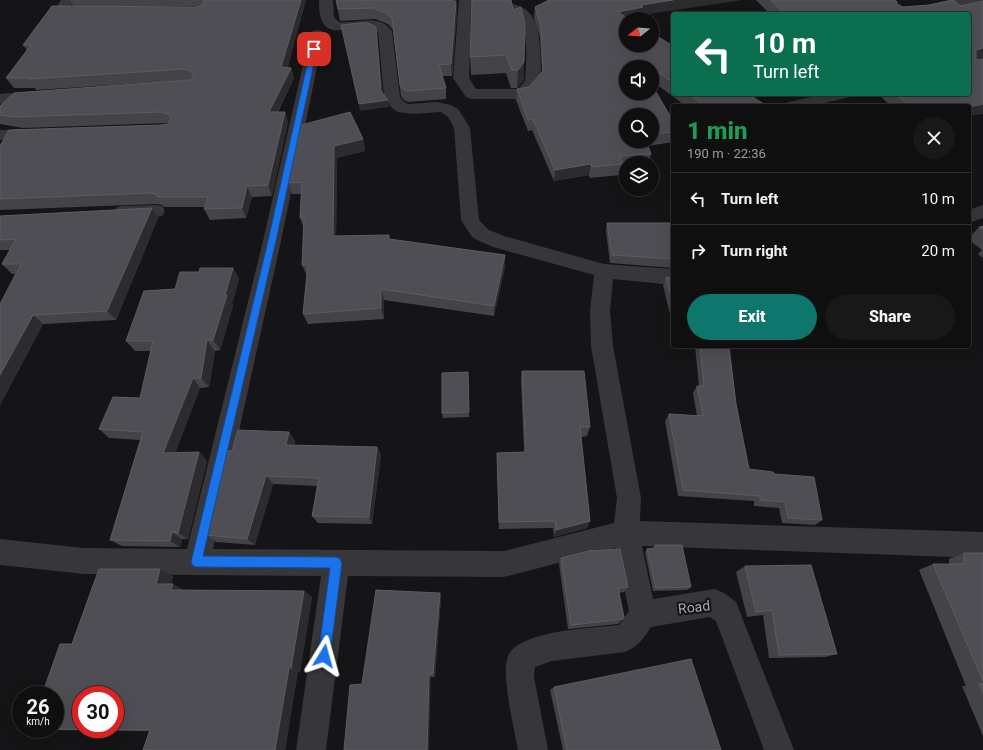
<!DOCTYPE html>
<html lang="en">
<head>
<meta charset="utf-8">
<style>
	:root { --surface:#100f10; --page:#191819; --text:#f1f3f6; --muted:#9c9c9f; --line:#302f30; --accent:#0f766e }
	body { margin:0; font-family:Roboto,sans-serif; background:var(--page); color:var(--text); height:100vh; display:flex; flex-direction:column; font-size:15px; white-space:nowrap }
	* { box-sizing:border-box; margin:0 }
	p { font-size:13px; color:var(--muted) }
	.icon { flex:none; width:22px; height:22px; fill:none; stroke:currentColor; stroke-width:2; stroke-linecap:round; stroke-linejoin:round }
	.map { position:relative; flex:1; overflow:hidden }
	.details { position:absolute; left:671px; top:104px; width:300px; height:244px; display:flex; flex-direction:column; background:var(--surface); border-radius:4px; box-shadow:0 4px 16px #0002,0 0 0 1px var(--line) }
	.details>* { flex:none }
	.banner { position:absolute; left:671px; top:12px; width:300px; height:84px; border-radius:4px; box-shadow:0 4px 16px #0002,0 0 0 1px var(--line); background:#0b6e4f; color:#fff; overflow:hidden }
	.needle { width:26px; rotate:253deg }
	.fabs { position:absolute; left:619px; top:12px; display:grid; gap:8px }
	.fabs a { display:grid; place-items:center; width:40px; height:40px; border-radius:50%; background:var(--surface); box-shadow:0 4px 16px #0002,0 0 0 1px var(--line); font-size:20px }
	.speed { position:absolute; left:12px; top:686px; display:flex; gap:8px; font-size:20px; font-weight:700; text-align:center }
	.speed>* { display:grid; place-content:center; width:52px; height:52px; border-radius:50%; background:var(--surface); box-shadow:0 4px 16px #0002,0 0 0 1px var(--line); line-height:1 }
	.speed small { font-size:10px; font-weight:400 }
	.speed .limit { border:6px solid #d22; background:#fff; color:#111 }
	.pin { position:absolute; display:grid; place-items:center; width:34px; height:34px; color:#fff; margin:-17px; border-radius:8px; box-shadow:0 2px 6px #0006 }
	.me { position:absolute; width:44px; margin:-22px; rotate:8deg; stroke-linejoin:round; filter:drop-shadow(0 0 3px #0008) }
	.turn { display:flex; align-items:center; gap:14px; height:84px; padding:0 16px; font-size:18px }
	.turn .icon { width:52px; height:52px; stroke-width:2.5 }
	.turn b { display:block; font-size:28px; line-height:34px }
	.round { display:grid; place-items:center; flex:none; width:42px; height:42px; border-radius:21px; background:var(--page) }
	.head { display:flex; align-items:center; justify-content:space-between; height:68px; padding:0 16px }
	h1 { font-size:24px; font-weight:800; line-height:30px; color:#1e9e55 }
	.primary-button { display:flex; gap:8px; margin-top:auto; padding:8px 16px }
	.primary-button a { flex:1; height:46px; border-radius:24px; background:var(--accent); color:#fff; font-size:16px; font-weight:800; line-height:46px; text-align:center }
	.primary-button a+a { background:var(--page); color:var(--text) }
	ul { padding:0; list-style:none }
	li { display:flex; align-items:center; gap:12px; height:52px; padding:0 16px; border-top:1px solid var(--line) }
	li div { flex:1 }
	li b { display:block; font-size:15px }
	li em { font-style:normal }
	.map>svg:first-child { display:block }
</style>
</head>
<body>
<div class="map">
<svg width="983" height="750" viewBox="0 0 983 750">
	<rect width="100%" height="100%" fill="#151416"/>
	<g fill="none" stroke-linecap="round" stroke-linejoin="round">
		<g fill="#36363b" fill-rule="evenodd">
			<path d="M61 0H75L70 7 90 8 92 11 90 14H56L54 11Z"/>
			<path d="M319 0H333L334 17 339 22C356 24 380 13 392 31L400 97 403 101 408 104 437 102 451 105 458 109 464 118 470 128 479 220 489 230 504 236 604 264 673 269V285L613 279 610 311 613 346 641 498 640 521 983 532V558L642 546 653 599 714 589 724 593 736 602 794 750H764L716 621 710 617 651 627C643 639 639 646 625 652L552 661 535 667 534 677 548 750H518C514 727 502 679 507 659 514 630 594 628 619 625L629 611 616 548 504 577 348 576 326 750H296L321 576 84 574 0 565V539L84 548 187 549 263 241 310 34 312 31 317 30 322 31 324 34 281 241 213 549 504 551 614 523 617 498 591 346 590 311 594 275 493 247 479 241 472 237 461 220 454 128 448 117 441 112 412 114 398 112 392 108 384 97 378 32C359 16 318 54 319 0Z"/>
			<path d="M459 0C535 0 541 5 541 82L527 97 522 99H471L466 97 453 78ZM471 6C484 7 500 6 511 12 531 20 526 63 525 81L518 89H476L469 78Z"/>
			<path d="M955 0H983V2L922 14H892L894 11 899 10Z"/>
			<path d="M39 91 45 93 47 96 45 99 0 104V94Z"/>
			<path d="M824 94H853L850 97 812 106H783L785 103Z"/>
			<path d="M37 129 43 130 45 134 43 138 0 140V130Z"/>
			<path d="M156 205 162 206 165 211 162 216C149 219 130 220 117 217L114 212 117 207 123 206Z"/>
			<path d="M983 205V218L969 223V210Z"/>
		</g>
	</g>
	<g fill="#434448" fill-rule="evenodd">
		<path d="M70 0H306L287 67 291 68 294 78 278 112H285L288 122 272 196 252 197 246 218 210 220 204 209 205 207H164L162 205 156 204 0 210V146L161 125 168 124 169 123 23 128 0 124V106L191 80 36 90 35 88H14L6 78 27 50 23 45 199 6H73Z"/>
		<path d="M336 0 456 1 457 13 452 76H442L446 88V99L408 102 404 100 401 96 393 30 388 24 375 19 340 21Z"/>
		<path d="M511 0 524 80 517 88H511L506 73 471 75 470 57Z"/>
		<path d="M756 0H895L897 4 903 7 961 6 983 1V58L976 59 969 106H891L878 94H969V14H770Z"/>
		<path d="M535 7 642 15 641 18 626 19 673 46V94H748L767 106H686L652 81V67H626L673 121V142L648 146 651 154 649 163H626V167H622L620 175 590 178 589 175 554 181 532 130 528 131 516 100 517 89 529 87 542 72 540 37 534 18ZM652 115V141H626Z"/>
		<path d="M363 139 365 151 337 158 336 236 390 239 505 255V267L494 316 384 300V319L308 324 303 314 307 276 302 265 304 229 300 218 301 194H292L288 183Z"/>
		<path d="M152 208 158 218 116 320 43 324 0 405 15 274H12L2 264 10 250H0V216Z"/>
		<path d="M607 223 673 224V268L610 263 606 231Z"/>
		<path d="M983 226V258L978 254 982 250 969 240V238L979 227Z"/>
		<path d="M233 268 239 279 232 304 233 306 220 350 215 351 209 387 200 388 175 453 199 452 207 461 188 539H182L180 547 122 546 110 540 140 440 109 438 99 429 140 398 151 351H135L126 341 175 289 199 272Z"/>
		<path d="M666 277 673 278V317L671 318 663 285Z"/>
		<path d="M695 346H729L736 404 749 469 774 474 822 520 815 525 782 523 779 508 754 506V501L678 496 665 421 669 414 697 416 693 393 697 386H699Z"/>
		<path d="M522 371 590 427 587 436 581 437 590 521 587 528 554 537 553 528 499 529 497 453 524 452 521 381Z"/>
		<path d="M468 372 469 417 443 418 442 413Z"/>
		<path d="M289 432 295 441 294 445 377 447 381 455 372 524 318 523 312 516 317 486 273 484 255 545 216 542 207 535 232 451Z"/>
		<path d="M655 545 691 587 687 590 653 591 645 552 647 549 653 548Z"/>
		<path d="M964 553H983V736L962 686H966L919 570 933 564H949V559Z"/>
		<path d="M561 558 628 587 624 592 619 593 623 619 618 624 568 629 559 564Z"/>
		<path d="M745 566 837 654 825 657 769 658 763 615 747 617 736 572Z"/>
		<path d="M160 569 173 576 171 584H173L183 590 304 591 312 597 300 672 298 671 285 750H143L149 731 50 730 30 729 72 644Z"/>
		<path d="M440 593 441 598 435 677H431L362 684Z"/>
		<path d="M554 687 721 750H563L550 690Z"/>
	</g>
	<g fill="#2c2c2f">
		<path d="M301 0H306L285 78 281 67Z"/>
		<path d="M673 0H743L642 15 641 18 638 19H626L618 12 641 5Z"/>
		<path d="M456 1 457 13 452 76 451 64Z"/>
		<path d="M376 27 377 33 383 97 381 91Z"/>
		<path d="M983 48V58L969 61 976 50Z"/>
		<path d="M524 62V80L517 88 518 70Z"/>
		<path d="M291 68 294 78 272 123 269 112Z"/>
		<path d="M388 100 389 107 360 111 359 104Z"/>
		<path d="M983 104V114L969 116V107Z"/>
		<path d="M285 112 288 122 272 196 268 185Z"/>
		<path d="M363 139 365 151 337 158 336 247 333 236 334 146Z"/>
		<path d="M591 164 589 175 554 181 555 170Z"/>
		<path d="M247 186 252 197 246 218 242 208Z"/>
		<path d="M152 208 158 218 116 320 107 311Z"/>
		<path d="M505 255V267L494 316V306Z"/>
		<path d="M233 268 239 279 232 304 233 306 220 350 213 340Z"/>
		<path d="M381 289 384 300V319L381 308Z"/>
		<path d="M33 315 43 324 0 405V375Z"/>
		<path d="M207 340 215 351 209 387 201 378Z"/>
		<path d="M193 378 200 388 172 462 163 453Z"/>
		<path d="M289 432 295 441 292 454 286 445Z"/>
		<path d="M377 447 381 455 372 524 369 517Z"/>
		<path d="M199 452 207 461 188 539 178 533Z"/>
		<path d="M266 476 273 484 255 545 247 539Z"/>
		<path d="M590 521 587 528 554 537 556 530Z"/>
		<path d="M172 532 182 539 180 547 170 541Z"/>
		<path d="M160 569 173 576 170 591 156 584Z"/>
		<path d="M173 584 185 591 171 590Z"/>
		<path d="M304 591 312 597 300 672 291 668Z"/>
		<path d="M440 593 441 598 435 677 433 674Z"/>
		<path d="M289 668 298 671 285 750H275Z"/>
		<path d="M429 674 431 677 429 750H427Z"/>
	</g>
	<g fill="#4e4e54" stroke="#5c5c63" fill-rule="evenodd">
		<path d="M203 0H301L281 67 291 68 269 112H285L268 185 247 186 242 208 204 209 208 197H158L156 194 150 193 0 199V146L9 130 161 125 168 124 171 119 169 114 161 112 15 117 0 115V106L14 93 190 80 194 77 191 71 185 69 29 79 31 78H6L31 45H23L52 6 196 7 201 6 204 2Z"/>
		<path d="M336 0H453V1H456L451 64 439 65 446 88 407 91 402 88 400 85 392 18 386 13 373 8 338 9Z"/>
		<path d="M472 0H511L513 10 521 7 525 25 524 62 518 70H512L506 55 470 57Z"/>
		<path d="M549 0H673L641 5 643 7 618 12 629 19H626V45H652V33L673 46V83L652 68V67H650L635 56 641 67H626V93H652V85L673 121V132L652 134V115H626V141H646L651 154 620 156 623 164 592 167 591 164 555 170 533 119 528 120 517 89 529 87 543 71 541 26 535 7Z"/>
		<path d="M771 0H895L897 2V4L903 7 929 5 952 0H953L961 6 983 1V48L976 50V60L983 59V104L969 107V106H909L896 94H969V14H785Z"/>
		<path d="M360 23H368L376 27 381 91 388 100 359 104 341 25Z"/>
		<path d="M688 94H748L767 106H705Z"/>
		<path d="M350 112 363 139 334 146 333 236 389 235V239L505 255 494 306 381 289V308L303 314 308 264 302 265 304 217 300 218 302 182 288 183 301 125Z"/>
		<path d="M152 208 107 311 33 315 0 375V304L21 264H2L16 239 0 240V216Z"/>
		<path d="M607 223H673V259L612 255Z"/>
		<path d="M983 226V230L979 227Z"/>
		<path d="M200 268H233L225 295H227L213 340H207L201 378H193L163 453 199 452 178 533 172 532 170 541 110 540 143 432 99 429 113 397 140 398 153 341H126L144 291 175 289 180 272H199Z"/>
		<path d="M666 277 673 278V304Z"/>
		<path d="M700 346H729L736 404 749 469 773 472 774 474 814 477 822 520 788 518 785 502 760 500V496L683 490 669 414 703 416 697 386H704Z"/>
		<path d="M522 371H584L590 427H580L590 521 556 530 555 521 499 522 497 453 526 452Z"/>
		<path d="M468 372 469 412 442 413V373Z"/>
		<path d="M238 430 289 432 286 445 377 447 369 517 312 516 319 478 266 476 247 539 207 535 226 451H232Z"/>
		<path d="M655 545H682L691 587 656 588 647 549 656 548Z"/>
		<path d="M620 549 628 587 618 588 624 617 623 619 571 625 561 558 593 550V551Z"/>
		<path d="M964 553H983V681L933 564H964Z"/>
		<path d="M811 565 837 654 779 655 772 610 756 612 745 566Z"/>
		<path d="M99 569H160L156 584H173L171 590 304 591 291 668H289L275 750H143L150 730 30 729H55V695H42L60 644H72ZM81 695H115V729H81Z"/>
		<path d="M376 590 440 593 433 674H429L427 750H344L350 685 362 684Z"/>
		<path d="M691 659 721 750H567L554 687Z"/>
		<path d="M979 684H983V693Z"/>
	</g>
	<path fill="#1a73e8" stroke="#114b97" d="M311 47 317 49 276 241 203 556 336 557 340 559 342 563 330 656 328 661 324 662 320 661 318 656 330 568 197 567 193 566 191 562 268 241Z"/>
	<g text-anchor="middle" stroke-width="4" stroke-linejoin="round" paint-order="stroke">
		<g font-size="14" fill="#a6a8b6" stroke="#100f11">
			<text transform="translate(694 607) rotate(-6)" y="5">Road</text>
		</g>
	</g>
</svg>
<div class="fabs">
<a><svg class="needle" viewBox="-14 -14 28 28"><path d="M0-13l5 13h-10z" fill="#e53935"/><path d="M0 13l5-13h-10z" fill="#9c9c9f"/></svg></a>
<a><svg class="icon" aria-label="sound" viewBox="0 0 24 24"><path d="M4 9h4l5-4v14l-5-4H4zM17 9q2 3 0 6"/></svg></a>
<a><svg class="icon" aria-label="search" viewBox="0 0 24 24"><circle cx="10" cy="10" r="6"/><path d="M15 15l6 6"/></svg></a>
<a><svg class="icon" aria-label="layers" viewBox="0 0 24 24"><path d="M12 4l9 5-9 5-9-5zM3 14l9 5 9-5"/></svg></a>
</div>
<div class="speed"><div>26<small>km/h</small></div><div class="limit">30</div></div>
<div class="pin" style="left:314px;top:49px;background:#d93025"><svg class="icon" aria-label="arrive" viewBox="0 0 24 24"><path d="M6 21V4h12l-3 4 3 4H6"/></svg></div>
<svg class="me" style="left:324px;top:656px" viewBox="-20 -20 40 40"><path d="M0-17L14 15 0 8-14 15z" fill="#1a73e8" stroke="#fff" stroke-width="4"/></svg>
<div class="banner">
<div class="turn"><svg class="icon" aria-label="left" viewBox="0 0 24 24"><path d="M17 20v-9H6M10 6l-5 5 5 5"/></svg><div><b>10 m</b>Turn left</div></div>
</div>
<section class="details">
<div class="head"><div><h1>1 min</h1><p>190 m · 22:36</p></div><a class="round"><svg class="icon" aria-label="close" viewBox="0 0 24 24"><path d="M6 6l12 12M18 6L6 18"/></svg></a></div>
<ul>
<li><svg class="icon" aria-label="left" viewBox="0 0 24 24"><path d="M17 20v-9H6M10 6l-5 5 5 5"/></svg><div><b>Turn left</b></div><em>10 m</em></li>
<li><svg class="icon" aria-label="right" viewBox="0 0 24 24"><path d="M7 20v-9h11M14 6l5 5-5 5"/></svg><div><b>Turn right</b></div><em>20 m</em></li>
</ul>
<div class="primary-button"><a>Exit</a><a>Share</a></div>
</section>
</div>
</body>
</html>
